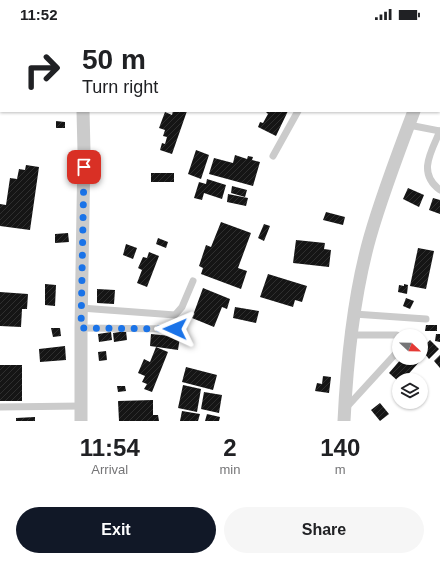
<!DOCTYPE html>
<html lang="en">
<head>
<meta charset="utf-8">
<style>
	:root { --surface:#fff; --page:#f6f6f6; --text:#202124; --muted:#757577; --accent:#111827 }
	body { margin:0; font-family:Arial,sans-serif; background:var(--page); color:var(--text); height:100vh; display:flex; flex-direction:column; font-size:15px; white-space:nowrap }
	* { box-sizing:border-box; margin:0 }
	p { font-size:13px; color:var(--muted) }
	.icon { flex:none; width:22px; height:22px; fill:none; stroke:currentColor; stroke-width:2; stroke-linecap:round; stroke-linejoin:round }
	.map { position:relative; height:393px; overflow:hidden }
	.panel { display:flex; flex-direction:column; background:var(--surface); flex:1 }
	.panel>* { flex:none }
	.banner { position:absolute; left:0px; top:0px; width:440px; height:84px; box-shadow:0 1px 3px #0004; background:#fff; color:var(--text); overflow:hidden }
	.needle { width:26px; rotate:112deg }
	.buttons { position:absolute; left:392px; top:301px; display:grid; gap:8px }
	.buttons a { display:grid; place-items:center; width:36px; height:36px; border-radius:50%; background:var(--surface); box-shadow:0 1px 3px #0004; font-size:20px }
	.pin { position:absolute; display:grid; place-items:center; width:34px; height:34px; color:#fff; margin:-17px; border-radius:8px; box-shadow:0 2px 6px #0006 }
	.me { position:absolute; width:44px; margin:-22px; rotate:271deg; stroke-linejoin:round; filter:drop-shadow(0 0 3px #0008) }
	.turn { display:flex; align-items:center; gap:14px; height:84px; padding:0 16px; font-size:18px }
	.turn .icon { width:52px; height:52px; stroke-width:2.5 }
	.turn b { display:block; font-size:28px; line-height:34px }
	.eta { display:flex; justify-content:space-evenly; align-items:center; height:68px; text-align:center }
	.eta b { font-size:24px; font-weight:700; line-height:28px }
	.primary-button { display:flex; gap:8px; margin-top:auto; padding:8px 16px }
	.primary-button a { flex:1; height:46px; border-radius:24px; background:var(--accent); color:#fff; font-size:16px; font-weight:700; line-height:46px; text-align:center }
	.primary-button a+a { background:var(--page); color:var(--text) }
	.status { display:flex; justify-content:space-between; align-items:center; height:28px; padding:0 20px; background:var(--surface); direction:ltr }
	.status svg { height:11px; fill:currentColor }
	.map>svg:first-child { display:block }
</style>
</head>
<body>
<div class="status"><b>11:52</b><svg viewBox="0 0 49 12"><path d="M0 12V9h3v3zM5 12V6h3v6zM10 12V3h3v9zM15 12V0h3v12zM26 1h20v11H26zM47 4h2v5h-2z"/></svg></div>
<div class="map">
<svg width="440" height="393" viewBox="0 0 440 393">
	<defs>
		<pattern id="building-hatch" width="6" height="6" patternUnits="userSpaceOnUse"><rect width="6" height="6" fill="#151515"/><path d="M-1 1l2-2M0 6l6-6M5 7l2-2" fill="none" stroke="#2f2f2f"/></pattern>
	</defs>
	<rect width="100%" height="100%" fill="#fff"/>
	<g fill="url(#building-hatch)">
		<path d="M173 83H187L172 126 160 122 162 115 165 116 167 109 163 108 165 102 159 100 165 84 172 87Z"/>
		<path d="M266 83H288L276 108 258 99 260 94 263 95 268 86 266 84Z"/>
		<path d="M56 93 65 94V100H56Z"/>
		<path d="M196 122 209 127 201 151 188 146Z"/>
		<path d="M235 127 247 131 248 128 253 129 252 132 260 134 253 158 209 146 214 130 233 135Z"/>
		<path d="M26 137 39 139 30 202 0 198V176L6 177 10 150 17 151 19 141 25 142Z"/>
		<rect x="151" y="145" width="23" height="9"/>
		<path d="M207 151 226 157 222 171 204 165 202 172 194 170 199 154 206 156Z"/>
		<path d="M232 158 247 162 245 169 231 165Z"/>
		<path d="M408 160 424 167 419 179 403 171Z"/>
		<path d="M228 166 248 170 246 178 227 174Z"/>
		<path d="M433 170 440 172V186L429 182Z"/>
		<path d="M326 184 345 189 343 197 323 192Z"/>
		<path d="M221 194 251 205 238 240 247 243 241 261 201 246 203 240 199 238 206 217 211 219Z"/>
		<path d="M264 196 270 198 264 213 258 210Z"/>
		<path d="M68 205 69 214 55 215V206Z"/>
		<path d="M158 210 168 214 166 220 156 216Z"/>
		<path d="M296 212 325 215 324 221 331 222 329 239 293 235Z"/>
		<path d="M126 216 137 220 133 231 123 227Z"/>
		<path d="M418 220 434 223 426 261 410 258Z"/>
		<path d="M149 224 159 228 147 259 137 255 142 242 138 240 143 229 147 230Z"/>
		<path d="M268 246 307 258 302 274 295 272 293 279 260 269Z"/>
		<path d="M45 256 56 257 55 278 45 277Z"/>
		<path d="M404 256 408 257 407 266 398 264 399 257 404 258Z"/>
		<path d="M203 260 230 271 227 281 222 279 214 299 192 290Z"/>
		<path d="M97 261 115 262 114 276 97 275Z"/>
		<path d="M0 264 28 266 27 281H22L21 299 0 298Z"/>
		<path d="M406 270 414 273 410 281 403 278Z"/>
		<path d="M235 279 259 283 256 295 233 290Z"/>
		<path d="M426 297H437V303H425Z"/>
		<path d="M51 300H60L61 308 53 309Z"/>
		<path d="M126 303 127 312 114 314 113 305Z"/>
		<path d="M111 304 112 312 99 314 98 306Z"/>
		<path d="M151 306 180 309 178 322 150 318Z"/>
		<path d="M436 306H440V314L435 313Z"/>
		<path d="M430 312 439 321 429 331 425 326 423 328 421 326V321Z"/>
		<path d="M65 318 66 332 40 334 39 321Z"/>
		<path d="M156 319 168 324 152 364 144 361 147 356 142 354 145 348 138 345 144 331 150 334Z"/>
		<path d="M106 323 107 332 99 333 98 324Z"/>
		<path d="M440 327V340L434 333Z"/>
		<path d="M402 330H419L421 332 403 352H399V354L389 345Z"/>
		<rect x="0" y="337" width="22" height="36"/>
		<path d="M186 339 217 347 213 362 182 354Z"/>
		<path d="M323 348 331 349 329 365 315 363 317 355 322 356Z"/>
		<path d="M183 357 201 361 197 384 178 380Z"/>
		<path d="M117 358H125L126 363 118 364Z"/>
		<path d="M204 364 222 367 219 385 201 381Z"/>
		<path d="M153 372V387H158L159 393H119L118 373Z"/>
		<path d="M380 375 389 386 380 393 371 382Z"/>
		<path d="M182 383 200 386 198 393H180Z"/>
		<path d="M207 386 220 389 219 393H205Z"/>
		<path d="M35 389V393H16V390Z"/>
	</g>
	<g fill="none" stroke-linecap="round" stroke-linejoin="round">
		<g stroke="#cbcbcb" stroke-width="7">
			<path d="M409 97 440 103"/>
			<path d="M440 103C431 124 417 145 440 162"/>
			<path d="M273 128 298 83"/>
			<path d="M81 280 175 287 182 279 193 253"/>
			<path d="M354 286 426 291"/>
			<path d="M81 300 175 301"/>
			<path d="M352 307H397L399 310"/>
			<path d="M0 379 81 378"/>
			<path d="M345 381 399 322"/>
		</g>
		<g stroke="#cbcbcb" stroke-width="13">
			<path d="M82 0V1"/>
			<path d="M439 30 440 28"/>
			<path d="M81 393V300L84 123 83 83"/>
			<path d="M344 393C347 332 353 269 370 209 382 167 398 125 414 83"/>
		</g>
	</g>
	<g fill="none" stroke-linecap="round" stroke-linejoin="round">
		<path stroke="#1a73e8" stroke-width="7" stroke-dasharray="0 12.6" d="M84 139 81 300 175 301"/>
	</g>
</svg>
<div class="buttons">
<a><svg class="needle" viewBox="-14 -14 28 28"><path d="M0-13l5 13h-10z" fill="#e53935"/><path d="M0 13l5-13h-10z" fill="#757577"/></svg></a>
<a><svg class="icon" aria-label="layers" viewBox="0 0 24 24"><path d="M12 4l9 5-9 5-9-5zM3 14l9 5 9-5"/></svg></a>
</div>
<div class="pin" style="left:84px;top:139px;background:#d93025"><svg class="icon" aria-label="arrive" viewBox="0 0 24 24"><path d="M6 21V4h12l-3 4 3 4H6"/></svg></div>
<svg class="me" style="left:175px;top:301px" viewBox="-20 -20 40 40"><path d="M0-17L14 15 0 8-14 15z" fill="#1a73e8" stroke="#fff" stroke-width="4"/></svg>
<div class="banner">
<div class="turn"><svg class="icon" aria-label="right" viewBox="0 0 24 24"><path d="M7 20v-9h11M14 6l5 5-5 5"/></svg><div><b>50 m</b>Turn right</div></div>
</div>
</div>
<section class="panel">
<div class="eta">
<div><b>11:54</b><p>Arrival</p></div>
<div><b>2</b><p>min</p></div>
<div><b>140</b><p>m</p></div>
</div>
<div class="primary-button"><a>Exit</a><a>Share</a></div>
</section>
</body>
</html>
